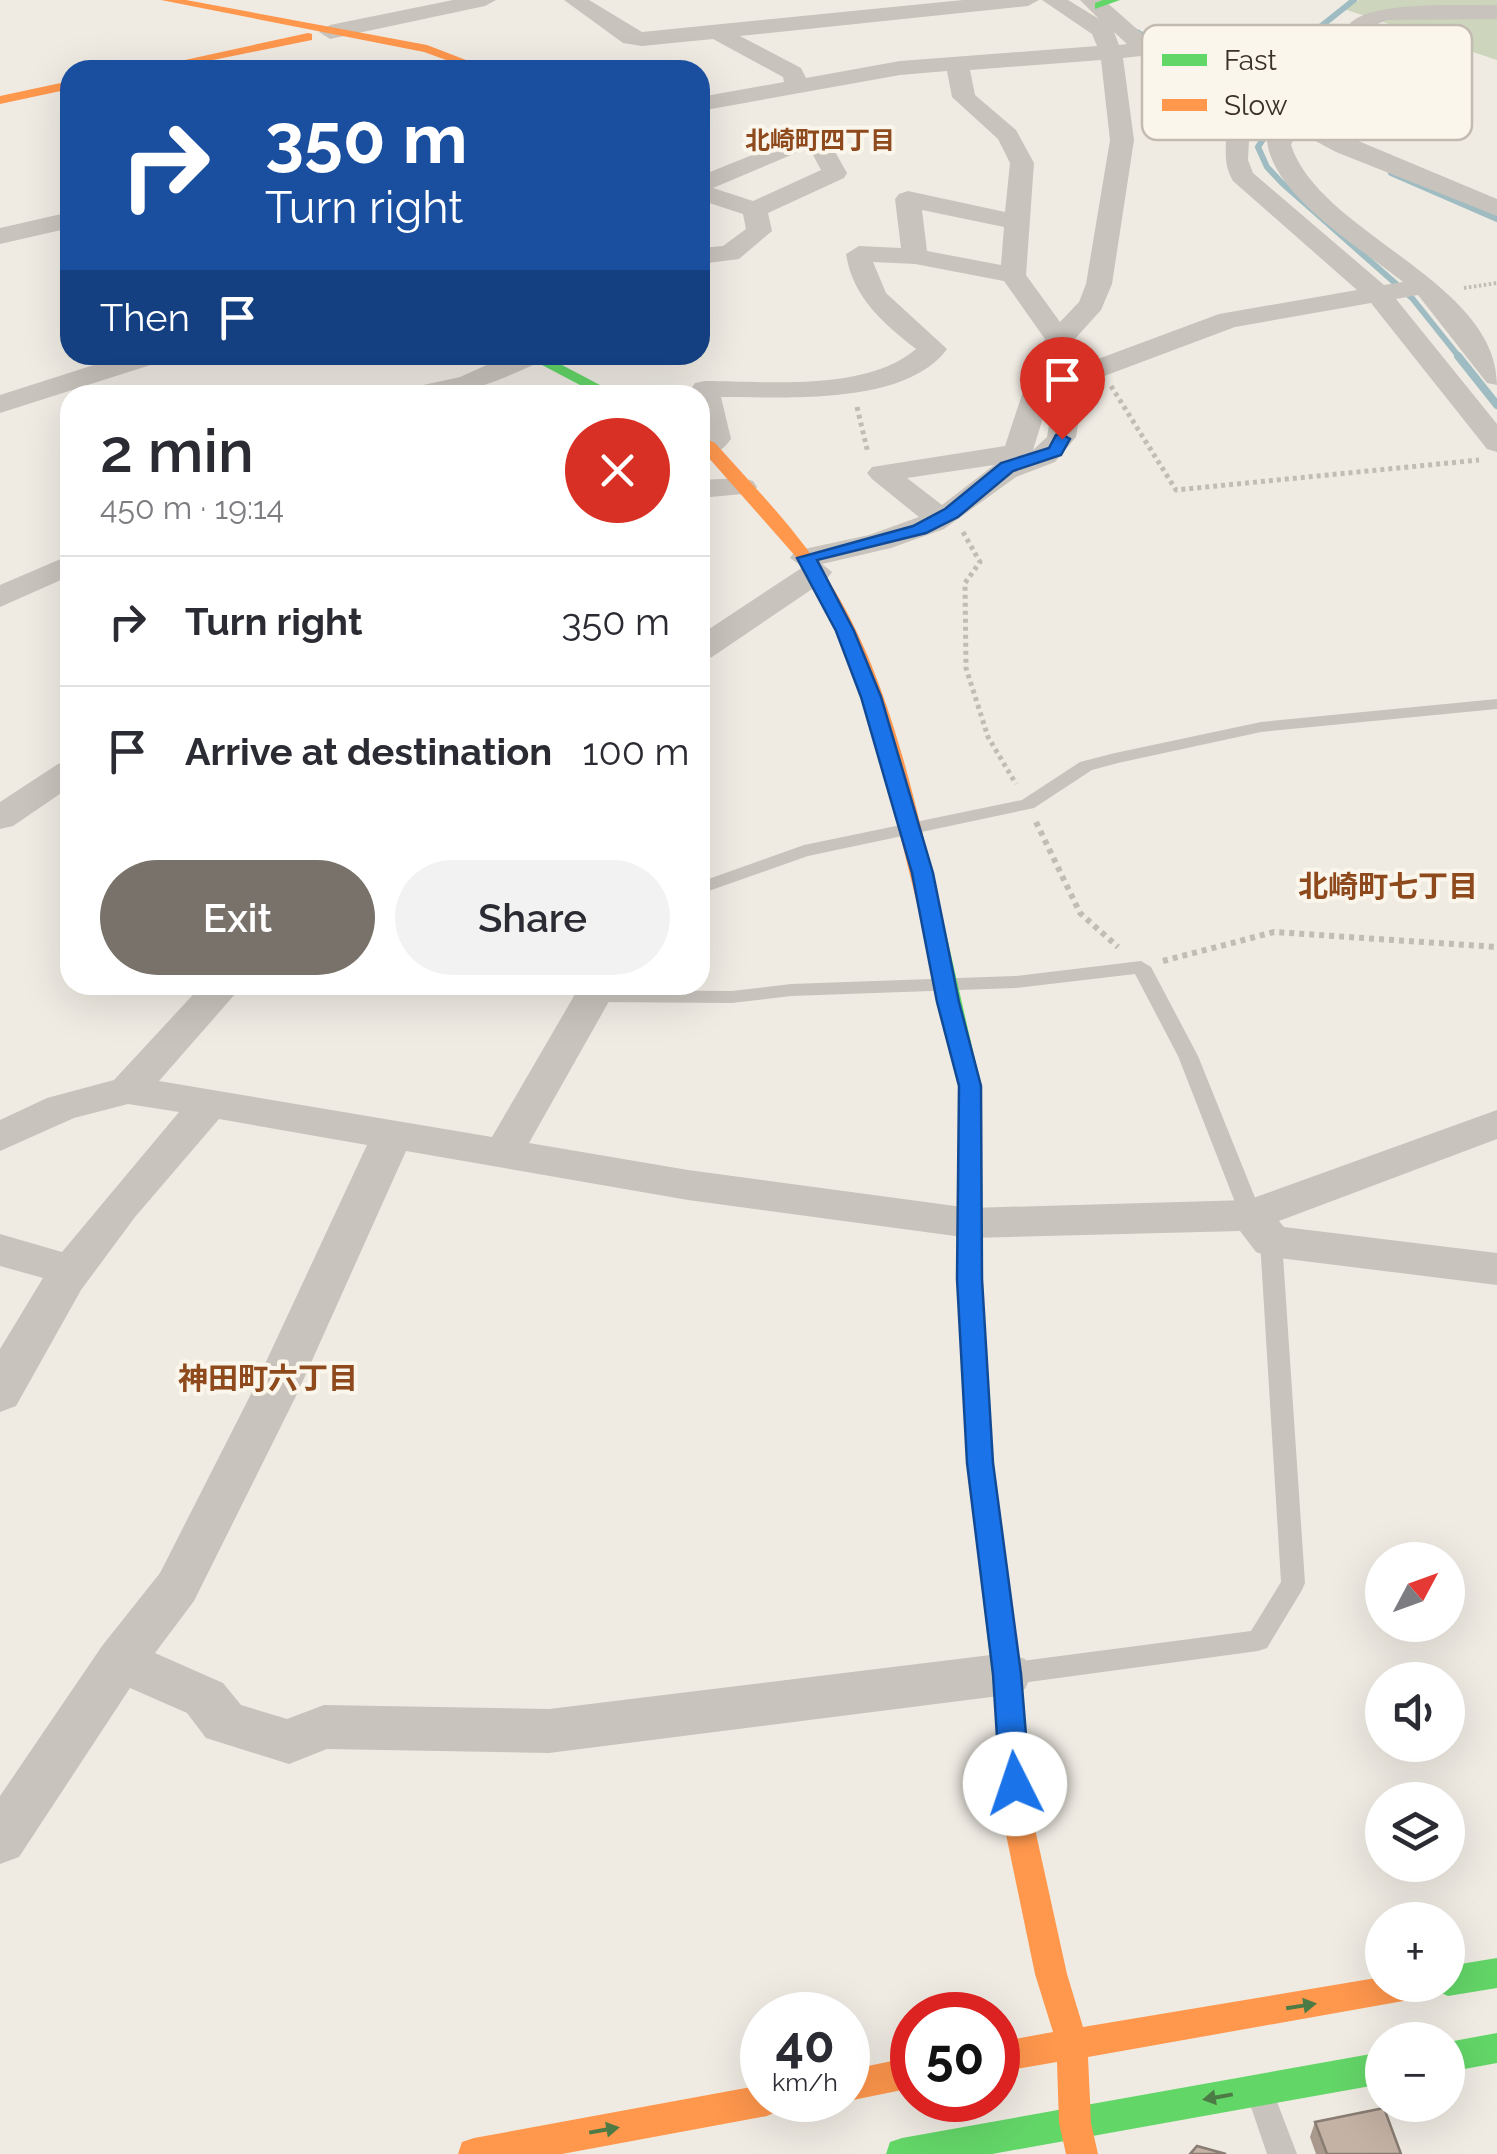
<!DOCTYPE html>
<html lang="en">
<head>
<meta charset="utf-8">
<style>
	:root { --surface:#fff; --page:#f2f2f3; --text:#2b2b33; --muted:#7c7c81; --line:#e1e1e2; --accent:#79726a }
	body { margin:0; font-family:Raleway,"Noto Sans JP",sans-serif; background:var(--page); color:var(--text); height:100vh; display:flex; flex-direction:column; font-size:38px; white-space:nowrap }
	* { box-sizing:border-box; margin:0 }
	p { font-size:32px; color:var(--muted) }
	.icon { flex:none; width:55px; height:55px; fill:none; stroke:currentColor; stroke-width:2; stroke-linecap:round; stroke-linejoin:round }
	.map { position:relative; flex:1; overflow:hidden }
	.sheet { position:absolute; left:60px; top:385px; width:650px; height:610px; display:flex; flex-direction:column; background:var(--surface); border-radius:30px; box-shadow:0 10px 40px #0002 }
	.sheet>* { flex:none }
	.guide { position:absolute; left:60px; top:60px; width:650px; height:305px; border-radius:30px; box-shadow:0 10px 40px #0002; background:#1a4fa0; color:#fff; overflow:hidden }
	.needle { width:65px; rotate:49deg }
	.tools { position:absolute; left:1365px; top:1542px; display:grid; gap:20px }
	.tools a { display:grid; place-items:center; width:100px; height:100px; border-radius:50%; background:var(--surface); box-shadow:0 10px 40px #0002; font-size:50px }
	.speed { position:absolute; left:740px; top:1992px; display:flex; gap:20px; font-size:50px; font-weight:700; text-align:center }
	.speed>* { display:grid; place-content:center; width:130px; height:130px; border-radius:50%; background:var(--surface); box-shadow:0 10px 40px #0002; line-height:1 }
	.speed small { font-size:25px; font-weight:400 }
	.speed .limit { border:15px solid #d22; background:#fff; color:#111 }
	.pin { position:absolute; display:grid; place-items:center; width:85px; height:85px; color:#fff; margin:-102px -42px; border-radius:50% 50% 50% 0; rotate:-45deg; box-shadow:0 0 10px #0007 }
	.pin .icon { rotate:45deg }
	.me { position:absolute; width:110px; margin:-55px; rotate:356deg; stroke-linejoin:round; filter:drop-shadow(0 0 8px #0008) }
	.turn { display:flex; align-items:center; gap:35px; height:210px; padding:0 40px; font-size:45px }
	.turn .icon { width:130px; height:130px; stroke-width:2.5 }
	.turn b { display:block; font-size:70px; line-height:85px }
	.then { display:flex; align-items:center; height:95px; padding:0 40px; background:#0003; gap:20px; font-size:38px }
	.round { display:grid; place-items:center; flex:none; width:105px; height:105px; border-radius:52px; background:var(--page) }
	.head { display:flex; align-items:center; justify-content:space-between; height:170px; padding:0 40px }
	h1 { font-size:60px; font-weight:600; line-height:75px }
	.primary-button { display:flex; gap:20px; margin-top:auto; padding:20px 40px }
	.primary-button a { flex:1; height:115px; border-radius:60px; background:var(--accent); color:#fff; font-size:40px; font-weight:600; line-height:115px; text-align:center }
	.primary-button a+a { background:var(--page); color:var(--text) }
	ul { padding:0; list-style:none }
	li { display:flex; align-items:center; gap:30px; height:130px; padding:0 40px; border-top:2px solid var(--line) }
	li div { flex:1 }
	li b { display:block; font-size:38px }
	li em { font-style:normal }
	.map>svg:first-child { display:block }
</style>
</head>
<body>
<div class="map">
<svg width="1497" height="2154" viewBox="0 0 1497 2154">
	<rect width="100%" height="100%" fill="#efebe3"/>
	<path fill="#cdd6bc" d="M1359 0H1497V60L1341 8Z"/>
	<g fill="none" stroke-linecap="round" stroke-linejoin="round">
		<g stroke="#9ebcc1" stroke-width="6">
			<path d="M1354 0 1315 31 1300 104 1278 116 1258 147 1267 167 1282 183 1412 298 1460 358"/>
			<path d="M1137 32 1236 88"/>
			<path d="M1391 173 1497 219"/>
		</g>
		<path stroke="#9ebcc1" stroke-width="8" d="M1458 356 1497 405"/>
		<path stroke="#c1bcb4" stroke-width="4" stroke-dasharray="2.5 2.5" stroke-linecap="butt" d="M1464 288 1497 283"/>
		<g stroke="#c1bcb4" stroke-width="5" stroke-dasharray="4 4" stroke-linecap="butt">
			<path d="M1111 386 1176 490 1479 460"/>
			<path d="M857 407 868 453"/>
			<path d="M963 532 980 562 965 583 966 668 988 737 1016 784"/>
		</g>
		<g stroke="#c1bcb4" stroke-width="6" stroke-dasharray="5 5" stroke-linecap="butt">
			<path d="M1036 822 1080 913 1118 947"/>
			<path d="M1163 961 1274 932 1497 947"/>
		</g>
		<g fill="#c8c3bc" fill-rule="evenodd">
			<path d="M1497 699V709L1261 732 1118 763 1092 770 1034 808 808 856 700 894V882L804 845 1022 800 1080 762 1115 753 1261 722Z"/>
			<path d="M1141 961 1151 967 1198 1056 1262 1215 1258 1220H1244L1240 1215 1178 1056 1135 974 1015 988 791 996 732 1003 593 1002 583 996 593 990 732 991 791 984 1015 976Z"/>
			<path d="M1271 1233 1279 1235 1282 1241 1305 1583 1302 1590 1267 1648 1258 1651 1014 1684 1005 1681 1001 1673 1005 1665 1014 1662 1251 1631 1281 1582 1260 1241 1263 1235Z"/>
			<path d="M1264 2090 1274 2094 1297 2154H1267L1250 2104 1254 2094Z"/>
		</g>
		<g fill="#c8c3bc" fill-rule="evenodd">
			<path d="M453 0H496L485 6 330 39 319 32 330 25Z"/>
			<path d="M564 0H589L642 32 963 0H1039L1028 6 740 36 801 68 806 78 900 61 1097 46 1092 34 1042 0H1068L1099 19 1080 0H1104L1154 44 1234 93 1250 121 1248 160 1253 173 1384 285 1403 282C1362 249 1273 196 1267 141L1280 121 1198 60 1201 55H1217L1299 113H1382L1404 109 1401 79 1353 28 1350 23C1376 0 1460 6 1497 5V19L1387 20 1375 25 1423 78 1428 114 1424 119 1382 127H1325L1497 199V216L1336 152 1297 131 1291 145C1320 234 1497 281 1497 385L1487 383 1418 295 1396 299 1497 424V452L1487 449 1371 303 1235 327 1091 381 1082 401 1076 437 1055 462 1016 477 944 529 891 548 822 564 832 572 827 579 712 657 700 660V635L803 567 790 558 795 551 869 535 919 517 872 479 867 473 872 467 1005 446 1037 349 1045 339 1004 281 915 264 873 262 886 293 947 349C905 406 785 397 721 397L731 439C722 451 715 456 700 453V395H692L691 389 695 383 705 381C767 381 866 392 916 349 883 323 853 298 846 254L859 246 901 248 895 199 899 194 908 191 1005 212 1010 163 998 139 952 97 947 71 900 75 700 111V97L784 82 783 77 713 39 642 46 623 43ZM1114 32 1127 44 1119 45ZM1141 56C1166 71 1225 93 1226 126 1227 147 1222 162 1233 181L1357 290 1219 314 1071 369 1053 401 1047 437 1033 450 1064 351 1101 310 1112 284 1134 140 1123 58ZM1101 60 1110 140 1086 284 1079 302 1060 322 1026 275 1034 163 1016 130 975 95 970 70ZM922 210 1004 227 1001 265 927 251ZM994 465 942 505 907 478Z"/>
			<path d="M802 135 830 143 847 173 844 178 768 213 772 231 739 259 700 264V248L723 246 746 229 743 214 700 200V176ZM803 150 812 153 821 170 753 201 713 188Z"/>
			<path d="M70 212V228L0 244V228Z"/>
			<path d="M125 355H167L163 361 0 413V395Z"/>
			<path d="M509 355H546L542 361C482 388 467 395 401 395L405 389 460 377Z"/>
			<path d="M742 478 753 481 757 487 753 493 700 498V480Z"/>
			<path d="M70 555V576L0 607V585Z"/>
			<path d="M70 761V787L13 826 0 829V802L58 764Z"/>
			<path d="M202 985H243L159 1081 492 1137 574 996 575 985H613L612 996 529 1143 688 1170 970 1208 1248 1200 1497 1110V1139L1279 1221 1284 1227 1497 1253V1285L1271 1257 1256 1252 1240 1231 970 1238 688 1200 406 1151 297 1394 194 1601 155 1653 223 1683 241 1705 287 1719 324 1705 549 1709 1007 1653 1025 1659 1032 1674 1025 1689 1007 1695 549 1753 327 1749 289 1764 206 1738 187 1713 130 1688 19 1857 0 1864V1796L102 1646 160 1573 251 1394 367 1145 219 1119 135 1217 81 1290 16 1406 0 1412V1349L43 1278 0 1266V1234L62 1252 179 1112 128 1104 74 1118 0 1151V1120L47 1098 114 1080Z"/>
		</g>
		<g fill="#63d668" fill-rule="evenodd">
			<path d="M1103 0H1120L1095 9V3Z"/>
			<path d="M523 355H543L619 395H599Z"/>
			<path d="M933 917 944 924 981 1086V1279L993 1463 1022 1692 1018 1701 1008 1704 998 1701 994 1692 967 1463 957 1279 959 1086 922 924Z"/>
			<path d="M1497 1958V1988L1448 1996 1437 1991 1434 1985H1448V1966Z"/>
			<path d="M1497 2033V2063L1448 2072V2042Z"/>
			<path d="M1382 2052V2084L992 2154H886L890 2142 902 2138Z"/>
		</g>
		<g fill="#ff974d" fill-rule="evenodd">
			<path d="M161 0H186L427 45 492 70H474L424 52Z"/>
			<path d="M308 33 312 34V40L164 70H139Z"/>
			<path d="M70 81V89L0 104V96Z"/>
			<path d="M700 436 715 443C757 490 802 535 835 591 894 690 917 813 944 924L940 929H926L922 924 875 733 840 636 797 558 700 448Z"/>
			<path d="M1008 1680 1018 1683 1022 1692 1033 1820 1067 1974 1083 2027 1382 1977V1985H1442L1437 1995 1088 2057 1091 2123 1098 2154H1066L1059 2123 1057 2062 998 2072V2042L1053 2032 1035 1974 1003 1820 994 1692 998 1683Z"/>
			<path d="M912 2057V2088L848 2101 846 2100 848 2070Z"/>
			<path d="M762 2085V2100H783L778 2111 767 2116 562 2154H458L462 2142 474 2138Z"/>
		</g>
	</g>
	<path fill="#a9998d" d="M1315 2122 1401 2154H1316L1310 2137Z"/>
	<g fill="#c4b2a4" stroke="#897d73" stroke-width="2.5">
		<path d="M1384 2108 1401 2154H1327L1315 2122Z"/>
		<path d="M1197 2146 1226 2154H1190Z"/>
	</g>
	<defs><path id="oneway-solid" d="M-6-.8H1V-3.2L6.5 0L1 3.2V.8H-6Z" transform="scale(2.5)"/></defs>
	<g fill="#4c7b45">
		<use href="#oneway-solid" transform="translate(1301 2006) rotate(-9)"/>
		<use href="#oneway-solid" transform="translate(1218 2097) rotate(170)"/>
		<use href="#oneway-solid" transform="translate(604 2130) rotate(-10)"/>
	</g>
	<path fill="#1a73e8" stroke="#114b97" stroke-width="2.5" d="M1062 434 1070 439 1061 455 1013 471 958 517 926 533 817 560 854 631 881 697 933 873 959 1002 981 1086 982 1279 993 1463 1021 1674 1030 1784 1026 1793 1015 1797 1005 1793 1000 1784 993 1674 967 1463 957 1279 959 1086 937 1002 912 873 861 697 836 631 797 558 913 526 945 509 1001 463 1049 448 1056 435Z"/>
	<g text-anchor="middle" stroke-width="8" stroke-linejoin="round" paint-order="stroke">
		<g font-size="25" font-weight="bold" fill="#8e491d" stroke="#fbf6eb">
			<text x="820" y="149">北崎町四丁目</text>
		</g>
		<g font-size="30" font-weight="bold" fill="#8e491d" stroke="#fbf6eb">
			<text x="1388" y="897">北崎町七丁目</text>
			<text x="268" y="1389">神田町六丁目</text>
		</g>
	</g>
	<rect x="1142" y="25" width="330" height="115" rx="15" fill="#fbf6eb" stroke="#c1bbb1" stroke-width="2.5"/>
	<rect x="1162" y="54" width="45" height="12" fill="#63d668"/>
	<rect x="1162" y="99" width="45" height="12" fill="#ff974d"/>
	<g font-size="28" fill="#3a3129">
		<text x="1224" y="70">Fast</text>
		<text x="1224" y="115">Slow</text>
	</g>
</svg>
<div class="tools">
<a><svg class="needle" viewBox="-14 -14 28 28"><path d="M0-13l5 13h-10z" fill="#e53935"/><path d="M0 13l5-13h-10z" fill="#7c7c81"/></svg></a>
<a><svg class="icon" aria-label="sound" viewBox="0 0 24 24"><path d="M4 9h4l5-4v14l-5-4H4zM17 9q2 3 0 6"/></svg></a>
<a><svg class="icon" aria-label="layers" viewBox="0 0 24 24"><path d="M12 4l9 5-9 5-9-5zM3 14l9 5 9-5"/></svg></a>
<a>+</a>
<a>−</a>
</div>
<div class="speed"><div>40<small>km/h</small></div><div class="limit">50</div></div>
<div class="pin" style="left:1062px;top:439px;background:#d93025"><svg class="icon" aria-label="arrive" viewBox="0 0 24 24"><path d="M6 21V4h12l-3 4 3 4H6"/></svg></div>
<svg class="me" style="left:1015px;top:1784px" viewBox="-20 -20 40 40"><circle r="19" fill="#fff"/><path d="M0-13L10 11 0 6-10 11z" fill="#1a73e8"/></svg>
<div class="guide">
<div class="turn"><svg class="icon" aria-label="right" viewBox="0 0 24 24"><path d="M7 20v-9h11M14 6l5 5-5 5"/></svg><div><b>350 m</b>Turn right</div></div>
<div class="then">Then<svg class="icon" aria-label="arrive" viewBox="0 0 24 24"><path d="M6 21V4h12l-3 4 3 4H6"/></svg></div>
</div>
<section class="sheet">
<div class="head"><div><h1>2 min</h1><p>450 m · 19:14</p></div><a class="round" style="background:#d93025;color:#fff"><svg class="icon" aria-label="close" viewBox="0 0 24 24"><path d="M6 6l12 12M18 6L6 18"/></svg></a></div>
<ul>
<li><svg class="icon" aria-label="right" viewBox="0 0 24 24"><path d="M7 20v-9h11M14 6l5 5-5 5"/></svg><div><b>Turn right</b></div><em>350 m</em></li>
<li><svg class="icon" aria-label="arrive" viewBox="0 0 24 24"><path d="M6 21V4h12l-3 4 3 4H6"/></svg><div><b>Arrive at destination</b></div><em>100 m</em></li>
</ul>
<div class="primary-button"><a>Exit</a><a>Share</a></div>
</section>
</div>
</body>
</html>
